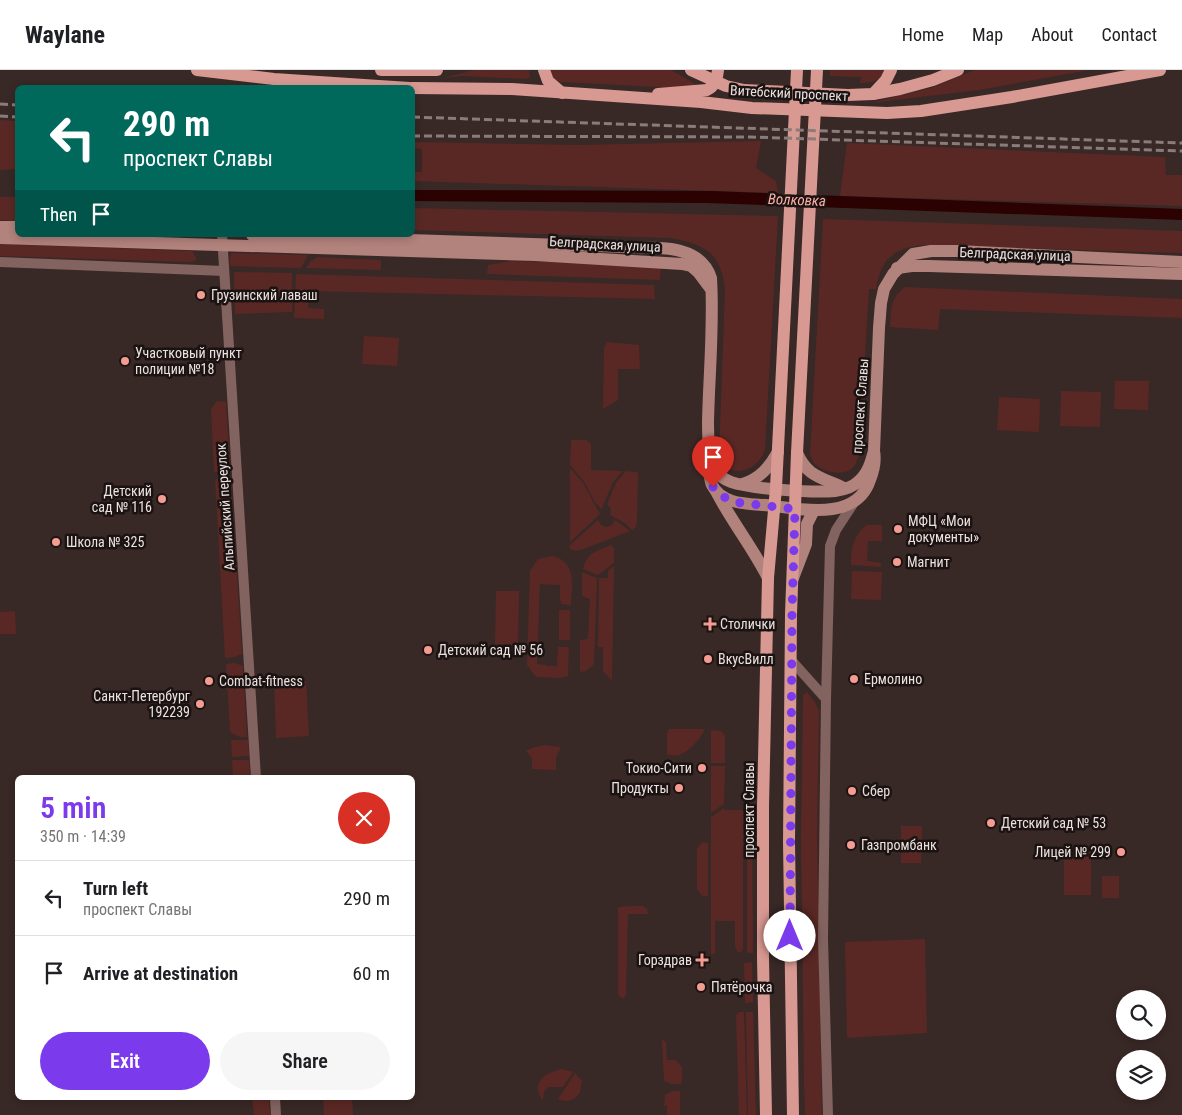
<!DOCTYPE html>
<html lang="en">
<head>
<meta charset="utf-8">
<style>
	:root { --surface:#fff; --page:#f6f6f6; --text:#202124; --muted:#757577; --line:#e0e0e0; --accent:#7c3aed }
	body { margin:0; font-family:"Roboto Condensed",sans-serif; background:var(--page); color:var(--text); height:100vh; display:flex; flex-direction:column; font-size:19px; white-space:nowrap }
	* { box-sizing:border-box; margin:0 }
	p { font-size:16px; color:var(--muted) }
	.icon { flex:none; width:28px; height:28px; fill:none; stroke:currentColor; stroke-width:2; stroke-linecap:round; stroke-linejoin:round }
	.map { position:relative; flex:1; overflow:hidden }
	.drawer { position:absolute; left:15px; top:705px; width:400px; height:325px; display:flex; flex-direction:column; background:var(--surface); border-radius:8px; box-shadow:0 2px 8px #0003 }
	.drawer>* { flex:none }
	.guide { position:absolute; left:15px; top:15px; width:400px; height:152px; border-radius:8px; box-shadow:0 2px 8px #0003; background:#00695c; color:#fff; overflow:hidden }
	.fabs { position:absolute; left:1116px; top:920px; display:grid; gap:10px }
	.fabs a { display:grid; place-items:center; width:50px; height:50px; border-radius:50%; background:var(--surface); box-shadow:0 2px 8px #0003; font-size:25px }
	.pin { position:absolute; display:grid; place-items:center; width:42px; height:42px; color:#fff; margin:-51px -21px; border-radius:50% 50% 50% 0; rotate:-45deg; box-shadow:0 0 5px #0007 }
	.pin .icon { rotate:45deg }
	.me { position:absolute; width:55px; margin:-28px; rotate:0deg; stroke-linejoin:round; filter:drop-shadow(0 0 4px #0008) }
	.turn { display:flex; align-items:center; gap:18px; height:105px; padding:0 25px; font-size:22px }
	.turn .icon { width:65px; height:65px; stroke-width:2.5 }
	.turn b { display:block; font-size:35px; line-height:42px }
	.then { display:flex; align-items:center; height:48px; padding:0 25px; background:#0003; gap:10px; font-size:19px }
	.round { display:grid; place-items:center; flex:none; width:52px; height:52px; border-radius:26px; background:var(--page) }
	.overview { display:flex; align-items:center; justify-content:space-between; height:85px; padding:0 25px }
	h1 { font-size:30px; font-weight:600; line-height:38px; color:var(--accent) }
	.primary-button { display:flex; gap:10px; margin-top:auto; padding:10px 25px }
	.primary-button a { flex:1; height:58px; border-radius:30px; background:var(--accent); color:#fff; font-size:20px; font-weight:600; line-height:58px; text-align:center }
	.primary-button a+a { background:var(--page); color:var(--text) }
	ul { padding:0; list-style:none }
	li { display:flex; align-items:center; gap:15px; height:75px; padding:0 25px; border-top:1px solid var(--line) }
	li div { flex:1 }
	li b { display:block; font-size:19px }
	li em { font-style:normal }
	header { display:flex; align-items:center; gap:30px; box-sizing:border-box; height:70px; padding:0 25px; background:var(--surface); border-bottom:1px solid var(--line) }
	header strong { font-size:24px }
	nav { display:flex; gap:28px; margin-inline-start:auto; font-size:18px }
	.map>svg:first-child { display:block }
</style>
</head>
<body>
<header>
<strong>Waylane</strong>
<nav><a>Home</a><a>Map</a><a>About</a><a>Contact</a></nav>
</header>
<div class="map">
<svg width="1182" height="1045" viewBox="0 0 1182 1045">
	<rect width="100%" height="100%" fill="#382826"/>
	<g fill="#592824">
		<path d="M475 0H529L530 7 527 9 462 6 443 8Z"/>
		<path d="M547 0H671L697 15V19L560 12 555 11Z"/>
		<path d="M830 0H885C880 11 872 13 860 13L861 7 830 6Z"/>
		<path d="M975 0H1089L979 20 870 33 931 18Z"/>
		<path d="M0 50 17 51V99L0 100Z"/>
		<path d="M761 71 756 98 776 111 778 123 413 111V102H422V79L413 78V72L579 75Z"/>
		<path d="M847 73 1165 87 1166 105H1182V136L840 126Z"/>
		<path d="M0 127H17V151L0 150Z"/>
		<path d="M413 138 778 146 765 379C759 401 730 411 719 387L725 218C720 181 704 174 669 168L413 160Z"/>
		<path d="M823 149 1182 161V183L920 175C891 180 881 190 876 219H869L859 385C857 390 856 396 851 399 842 406 824 402 816 395 812 392 812 388 810 384Z"/>
		<path d="M0 174 192 181 196 188V190L191 192 0 186Z"/>
		<path d="M232 183 307 185V187L301 198 230 196V187Z"/>
		<path d="M317 187 381 190V200L306 198 310 192Z"/>
		<path d="M511 191 661 195 660 210 487 204 488 195Z"/>
		<path d="M234 202 292 203V242L235 244Z"/>
		<path d="M296 204 654 215 655 229 308 221V238L324 239V249L294 248Z"/>
		<path d="M905 217 1182 229V248L940 239 938 260 890 257C891 240 890 228 905 217Z"/>
		<path d="M364 266 399 268 397 296 362 294Z"/>
		<path d="M607 272 639 275 640 299H618V330L603 339 604 278Z"/>
		<path d="M1115 311H1149L1148 340 1114 339Z"/>
		<path d="M1061 321 1101 322 1100 357 1060 356Z"/>
		<path d="M999 327 1040 329 1039 362 997 360Z"/>
		<path d="M217 331 226 332 230 398 225 402H214L211 339Z"/>
		<path d="M571 370H586L591 374V400L623 401 613 412 602 438 601 439 595 432 583 410 570 395Z"/>
		<path d="M570 398 583 413 600 444 570 472Z"/>
		<path d="M626 401 637 402 638 406 637 452 636 457 632 460 625 453 610 445 611 439 607 434 616 413Z"/>
		<path d="M228 408 231 411 242 584 235 587 225 588 215 409Z"/>
		<path d="M598 450 601 455 606 457 612 455 615 450 630 461 581 480 579 479V481L571 480 569 476Z"/>
		<path d="M867 455H882V471H868L867 491 881 493V497L851 495C851 479 853 465 867 455Z"/>
		<path d="M611 475 614 479V493L598 505 583 499C587 482 597 481 611 475Z"/>
		<path d="M552 486C577 491 572 516 571 535L561 534V531H560V515L540 514 537 594 546 595V596H557L558 577H569L568 606 561 608 536 607 527 595 530 501 538 489Z"/>
		<path d="M614 496 612 611 603 601V577H598L599 508H608V501Z"/>
		<path d="M852 501 882 502 881 530 851 529Z"/>
		<path d="M582 502 597 508 594 594 586 601 580 602V570L588 569 590 529 582 526Z"/>
		<path d="M496 521H519L518 575 495 574Z"/>
		<rect x="559" y="540" width="11" height="30"/>
		<path d="M15 541 16 564H0V542Z"/>
		<path d="M235 593 243 596 247 667H240L230 662 226 594Z"/>
		<path d="M306 611 309 666 276 668 274 612Z"/>
		<path d="M807 622 814 631 819 641 817 766 822 1045H805L804 1013 801 768 803 625Z"/>
		<path d="M669 659H705C701 668 689 682 679 685 675 686 670 685 667 685V664Z"/>
		<path d="M711 660 721 661 725 665V693H711Z"/>
		<path d="M248 670 249 686 232 687 231 670Z"/>
		<path d="M544 675 561 677 556 687V700L532 699V688L526 681 532 678Z"/>
		<path d="M232 690H249L250 707H233Z"/>
		<path d="M711 696H725L724 734 711 743Z"/>
		<path d="M724 738V740H743V879L741 882H738L735 877V851H715V884H711V747Z"/>
		<path d="M747 740 752 741 753 883H747Z"/>
		<path d="M901 756H922L921 793H901Z"/>
		<path d="M702 772 708 773V826H702L697 819V779Z"/>
		<rect x="1064" y="782" width="27" height="43"/>
		<rect x="1102" y="806" width="17" height="22"/>
		<path d="M632 836H643L647 839 648 844H628L626 921V926L623 928 619 926 618 923V838L620 837Z"/>
		<path d="M925 869 927 963 847 968 845 872Z"/>
		<path d="M752 892 753 932 745 933 744 893Z"/>
		<path d="M739 942H744L747 1045H739L736 945Z"/>
		<path d="M746 942H753L756 1045H748Z"/>
		<path d="M662 969 666 972 667 990H676L682 997V1011L681 1014H671L664 1011Z"/>
		<path d="M562 999 573 1002 563 1017H548L544 1022 543 1031C530 1012 545 1003 562 999Z"/>
		<path d="M575 1003 582 1011 580 1023C574 1031 567 1033 558 1029Z"/>
		<path d="M673 1021H680V1045H667V1036H664L665 1025Z"/>
		<path d="M252 1028H269L270 1045H254Z"/>
		<path d="M323 1028H352L353 1045H324Z"/>
	</g>
	<path fill="#2b0102" d="M413 120 711 121 1182 139V150L707 133 413 131Z"/>
	<path fill="#382826" d="M778 121 823 123 822 140 777 138Z"/>
	<g fill="none" stroke-linecap="round" stroke-linejoin="round">
		<g stroke="#826360" stroke-width="10">
			<path d="M222 165 256 708"/>
			<path d="M0 192 224 201"/>
			<path d="M792 591 826 629 823 869 828 1045"/>
			<path d="M826 629 830 476 836 460 855 431"/>
			<path d="M275 1028 276 1045"/>
		</g>
		<g stroke="#b2827c" stroke-width="12">
			<path d="M0 157H18"/>
			<path d="M252 165 660 178C682 179 704 186 711 208 714 256 709 304 708 352 708 367 709 382 710 397 710 404 709 409 712 415 723 437 753 433 774 436 805 440 857 450 870 410 874 400 876 391 874 381"/>
			<path d="M0 168 535 185 682 194 691 196 698 202 710 218"/>
			<path d="M897 198 912 196H929L1182 204"/>
			<path d="M797 383C808 408 822 407 844 418"/>
			<path d="M710 397C716 403 723 409 731 412 751 419 813 423 835 421 842 420 853 417 859 411 868 403 871 392 874 381L879 258 881 233 884 219 893 204 913 184 931 181H957L1182 192"/>
			<path d="M743 414C760 408 769 398 778 382"/>
			<path d="M717 423C732 452 753 478 768 508"/>
			<path d="M793 508 806 474 807 454 814 440"/>
		</g>
		<g stroke="#d79991" stroke-width="12">
			<path d="M197 0 274 9 409 18"/>
			<path d="M381 0H437"/>
			<path d="M544 0 548 11 562 23"/>
			<path d="M691 0 726 16 744 20 848 25 873 24 900 19 933 10 958 0"/>
			<path d="M412 18 512 19 701 32 752 38 887 43 921 41 1012 27 1160 0"/>
			<path d="M658 24 707 20C715 16 717 9 718 0"/>
			<path d="M873 24 886 10 891 0"/>
			<path d="M766 1045 763 888V736L768 508 776 418 797 0"/>
			<path d="M793 1045 789 772 791 544 797 383 817 0"/>
		</g>
		<g stroke="#8a7c7a" stroke-width="3" stroke-dasharray="8 4" stroke-linecap="butt">
			<path d="M0 34 18 35"/>
			<path d="M0 46 18 47"/>
			<path d="M412 47 1182 73"/>
			<path d="M412 66 751 67 1182 81"/>
		</g>
	</g>
	<g fill="none" stroke-linecap="round" stroke-linejoin="round">
		<path stroke="#7c3aed" stroke-width="9" stroke-dasharray="0 16.2" d="M713 417 717 423 733 432 795 439 792 544 790 866"/>
	</g>
	<g fill="#f59c92" stroke="#1a1312" stroke-width="2">
		<circle cx="201" cy="225" r="5"/>
		<circle cx="125" cy="291" r="5"/>
		<circle cx="162" cy="429" r="5"/>
		<circle cx="898" cy="459" r="5"/>
		<circle cx="56" cy="472" r="5"/>
		<circle cx="897" cy="492" r="5"/>
		<path d="M707.5 546.5h5v5h5v5h-5v5h-5v-5h-5v-5h5z"/>
		<circle cx="428" cy="580" r="5"/>
		<circle cx="708" cy="589" r="5"/>
		<circle cx="854" cy="609" r="5"/>
		<circle cx="209" cy="611" r="5"/>
		<circle cx="200" cy="634" r="5"/>
		<circle cx="702" cy="698" r="5"/>
		<circle cx="679" cy="718" r="5"/>
		<circle cx="852" cy="721" r="5"/>
		<circle cx="991" cy="753" r="5"/>
		<circle cx="851" cy="775" r="5"/>
		<circle cx="1121" cy="782" r="5"/>
		<path d="M699.5 882.5h5v5h5v5h-5v5h-5v-5h-5v-5h5z"/>
		<circle cx="701" cy="917" r="5"/>
	</g>
	<g text-anchor="middle" stroke-width="5" stroke-linejoin="round" paint-order="stroke">
		<g font-size="14" fill="#ece1df" stroke="#1a1312">
			<text transform="translate(789 23) rotate(3)" y="5">Витебский проспект</text>
			<text transform="translate(605 174) rotate(3)" y="5">Белградская улица</text>
			<text transform="translate(1015 184) rotate(2)" y="5">Белградская улица</text>
			<text transform="translate(860 336) rotate(-86)" y="5">проспект Славы</text>
			<text transform="translate(225 437) rotate(-94)" y="5">Альпийский переулок</text>
			<text transform="translate(749 740) rotate(-90)" y="5">проспект Славы</text>
		</g>
		<g font-size="14" fill="#ece1df" stroke="#1a1312" text-anchor="start">
			<text x="211" y="230">Грузинский лаваш</text>
			<text x="135" y="288">Участковый пункт<tspan x="135" dy="16">полиции №18</tspan></text>
			<text x="152" y="426" text-anchor="end">Детский<tspan x="152" dy="16">сад № 116</tspan></text>
			<text x="908" y="456">МФЦ «Мои<tspan x="908" dy="16">документы»</tspan></text>
			<text x="66" y="477">Школа № 325</text>
			<text x="907" y="497">Магнит</text>
			<text x="720" y="559">Столички</text>
			<text x="438" y="585">Детский сад № 56</text>
			<text x="718" y="594">ВкусВилл</text>
			<text x="864" y="614">Ермолино</text>
			<text x="219" y="616">Combat-fitness</text>
			<text x="190" y="631" text-anchor="end">Санкт-Петербург<tspan x="190" dy="16">192239</tspan></text>
			<text x="692" y="703" text-anchor="end">Токио-Сити</text>
			<text x="669" y="723" text-anchor="end">Продукты</text>
			<text x="862" y="726">Сбер</text>
			<text x="1001" y="758">Детский сад № 53</text>
			<text x="861" y="780">Газпромбанк</text>
			<text x="1111" y="787" text-anchor="end">Лицей № 299</text>
			<text x="692" y="895" text-anchor="end">Горздрав</text>
			<text x="711" y="922">Пятёрочка</text>
		</g>
		<g font-size="15" font-style="italic" fill="#feaea5" stroke="#1a1312">
			<text transform="translate(797 130) rotate(2)" y="5">Волковка</text>
		</g>
	</g>
</svg>
<div class="fabs">
<a><svg class="icon" aria-label="search" viewBox="0 0 24 24"><circle cx="10" cy="10" r="6"/><path d="M15 15l6 6"/></svg></a>
<a><svg class="icon" aria-label="layers" viewBox="0 0 24 24"><path d="M12 4l9 5-9 5-9-5zM3 14l9 5 9-5"/></svg></a>
</div>
<div class="pin" style="left:713px;top:417px;background:#d93025"><svg class="icon" aria-label="arrive" viewBox="0 0 24 24"><path d="M6 21V4h12l-3 4 3 4H6"/></svg></div>
<svg class="me" style="left:790px;top:866px" viewBox="-20 -20 40 40"><circle r="19" fill="#fff"/><path d="M0-13L10 11 0 6-10 11z" fill="#7c3aed"/></svg>
<div class="guide">
<div class="turn"><svg class="icon" aria-label="left" viewBox="0 0 24 24"><path d="M17 20v-9H6M10 6l-5 5 5 5"/></svg><div><b>290 m</b>проспект Славы</div></div>
<div class="then">Then<svg class="icon" aria-label="arrive" viewBox="0 0 24 24"><path d="M6 21V4h12l-3 4 3 4H6"/></svg></div>
</div>
<section class="drawer">
<div class="overview"><div><h1>5 min</h1><p>350 m · 14:39</p></div><a class="round" style="background:#d93025;color:#fff"><svg class="icon" aria-label="close" viewBox="0 0 24 24"><path d="M6 6l12 12M18 6L6 18"/></svg></a></div>
<ul>
<li><svg class="icon" aria-label="left" viewBox="0 0 24 24"><path d="M17 20v-9H6M10 6l-5 5 5 5"/></svg><div><b>Turn left</b><p>проспект Славы</p></div><em>290 m</em></li>
<li><svg class="icon" aria-label="arrive" viewBox="0 0 24 24"><path d="M6 21V4h12l-3 4 3 4H6"/></svg><div><b>Arrive at destination</b></div><em>60 m</em></li>
</ul>
<div class="primary-button"><a>Exit</a><a>Share</a></div>
</section>
</div>
</body>
</html>
